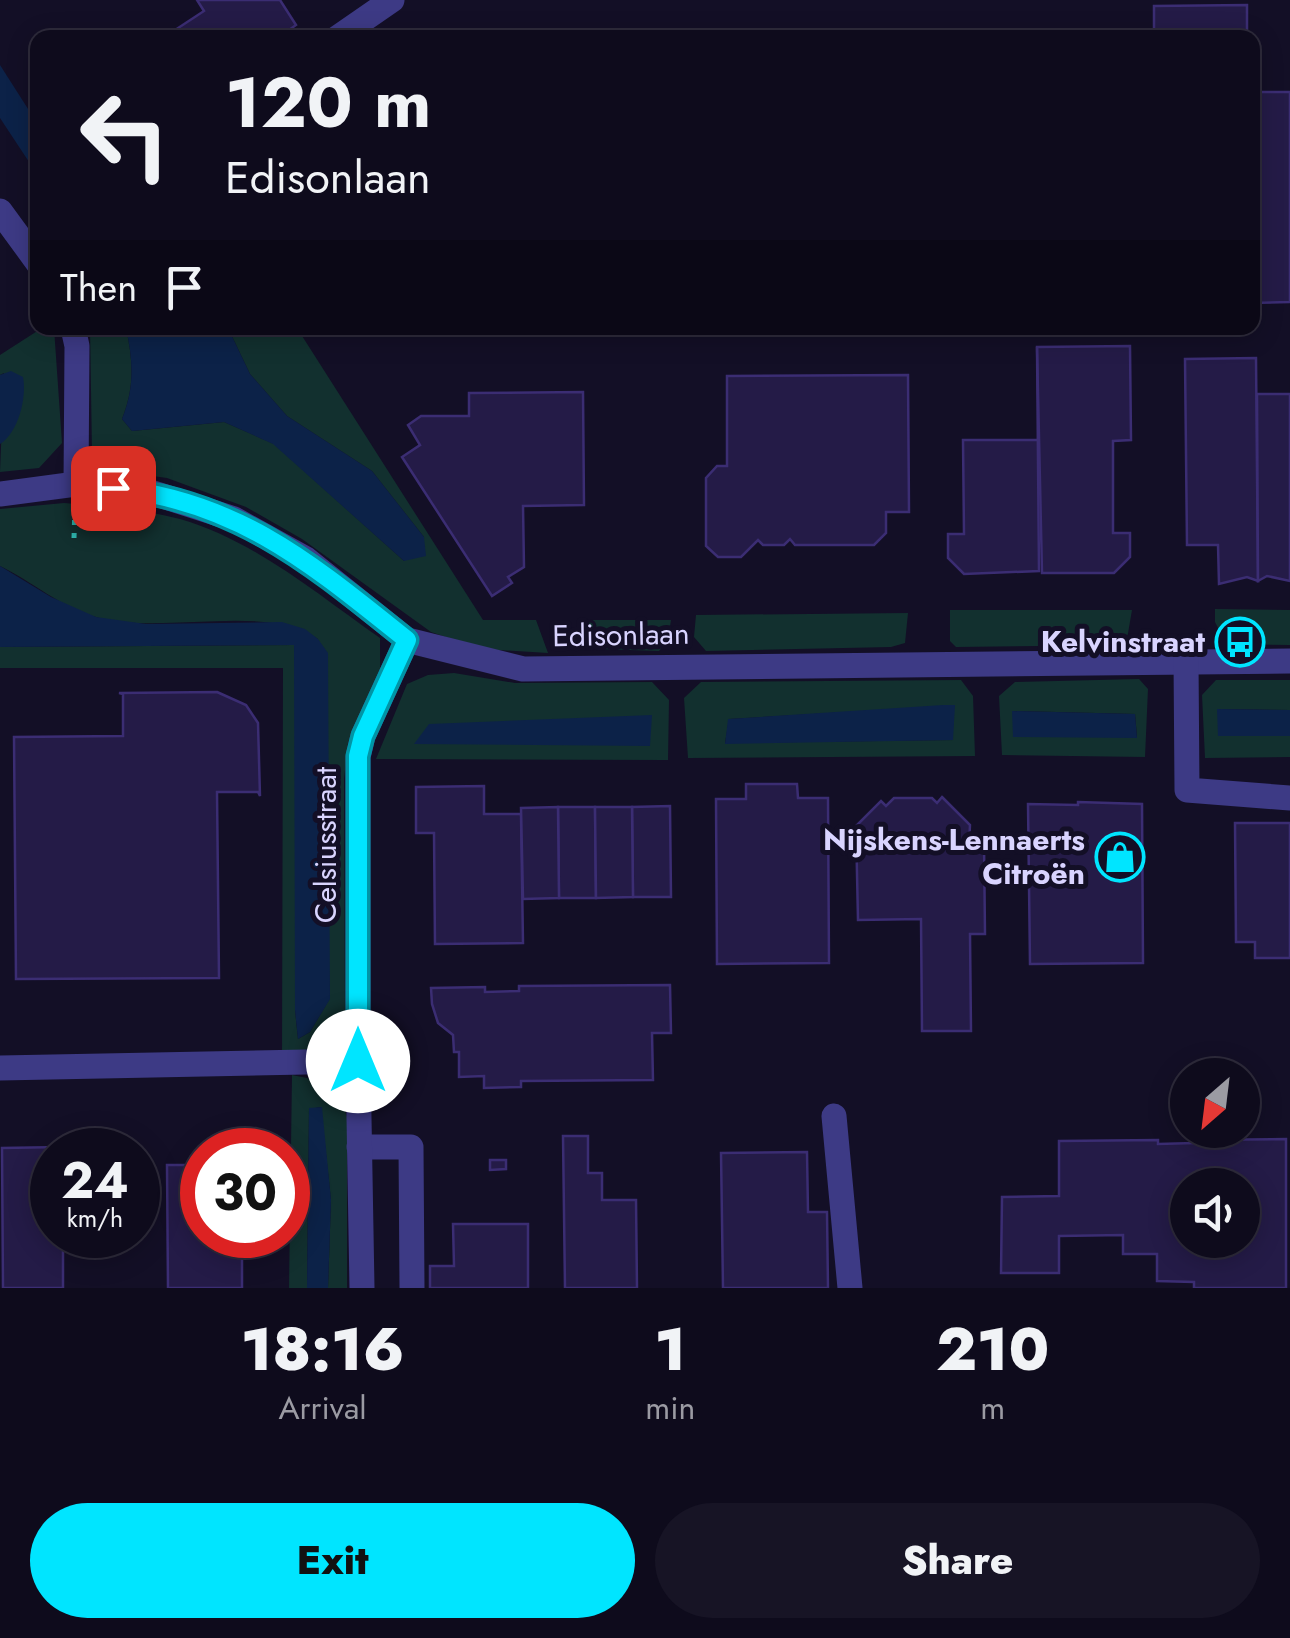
<!DOCTYPE html>
<html lang="en">
<head>
<meta charset="utf-8">
<style>
	:root { --surface:#0e0b1c; --page:#171425; --text:#f1f3f6; --muted:#9b9ba3; --line:#2e2b3b; --accent:#00e5ff }
	body { margin:0; font-family:Jost,sans-serif; background:var(--page); color:var(--text); height:100vh; display:flex; flex-direction:column; font-size:38px; white-space:nowrap }
	* { box-sizing:border-box; margin:0 }
	p { font-size:32px; color:var(--muted) }
	.icon { flex:none; width:55px; height:55px; fill:none; stroke:currentColor; stroke-width:2; stroke-linecap:round; stroke-linejoin:round }
	.map { position:relative; height:1288px; overflow:hidden }
	.panel { display:flex; flex-direction:column; background:var(--surface); flex:1 }
	.panel>* { flex:none }
	.hud { position:absolute; left:30px; top:30px; width:1230px; height:305px; border-radius:20px; box-shadow:0 5px 25px #0003,0 0 0 2px var(--line); background:#0e0b1c; color:var(--text); overflow:hidden }
	.needle { width:65px; rotate:208deg }
	.fabs { position:absolute; left:1170px; top:1058px; display:grid; gap:20px }
	.fabs a { display:grid; place-items:center; width:90px; height:90px; border-radius:50%; background:var(--surface); box-shadow:0 5px 25px #0003,0 0 0 2px var(--line); font-size:50px }
	.speed { position:absolute; left:30px; top:1128px; display:flex; gap:20px; font-size:50px; font-weight:700; text-align:center }
	.speed>* { display:grid; place-content:center; width:130px; height:130px; border-radius:50%; background:var(--surface); box-shadow:0 5px 25px #0003,0 0 0 2px var(--line); line-height:1 }
	.speed small { font-size:25px; font-weight:400 }
	.speed .limit { border:15px solid #d22; background:#fff; color:#111 }
	.pin { position:absolute; display:grid; place-items:center; width:85px; height:85px; color:#fff; margin:-42px; border-radius:20px; box-shadow:0 5px 15px #0006 }
	.me { position:absolute; width:110px; margin:-55px; rotate:0deg; stroke-linejoin:round; filter:drop-shadow(0 0 8px #0008) }
	.turn { display:flex; align-items:center; gap:35px; height:210px; padding:0 30px; font-size:45px }
	.turn .icon { width:130px; height:130px; stroke-width:2.5 }
	.turn b { display:block; font-size:70px; line-height:85px }
	.then { display:flex; align-items:center; height:95px; padding:0 30px; background:#0003; gap:20px; font-size:38px }
	.eta { display:flex; justify-content:space-evenly; align-items:center; height:170px; text-align:center }
	.eta b { font-size:60px; font-weight:800; line-height:70px }
	.cta { display:flex; gap:20px; margin-top:auto; padding:20px 30px }
	.cta a { flex:1; height:115px; border-radius:60px; background:var(--accent); color:#111; font-size:40px; font-weight:800; line-height:115px; text-align:center }
	.cta a+a { background:var(--page); color:var(--text) }
	.map>svg:first-child { display:block }
</style>
</head>
<body>
<div class="map">
<svg width="1290" height="1288" viewBox="0 0 1290 1288">
	<rect width="100%" height="100%" fill="#130f26"/>
	<g fill="#12302f" fill-rule="evenodd">
		<path d="M42 328H54L62 443 39 468 0 472 4 373 0 375V355Z"/>
		<path d="M90 328H126C133 360 135 387 122 419L132 431 224 422 274 444 404 561 424 537 372 471 287 416 250 374 228 328H297L483 620H536L548 653 482 649 431 632 302 539 246 507 167 478 109 470 92 453Z"/>
		<path d="M64 503C104 506 142 509 180 519 254 540 318 595 380 638V681L348 743 344 779 345 1020 323 1055 282 1064 283 668H0V647L295 645V1010L298 1039 310 1032 330 998 318 639C266 602 160 636 96 617 61 608 32 581 0 566V509Z"/>
		<path d="M1215 609 1290 610V645L1226 644 1215 622Z"/>
		<path d="M950 610H1132L1126 645 956 647 950 641Z"/>
		<path d="M908 613 905 643 891 647 706 651 694 637 696 615Z"/>
		<path d="M589 620H671L668 640 659 651 600 649 590 637Z"/>
		<path d="M454 673 515 683 652 682 669 700 668 760 376 759 407 684 428 675Z"/>
		<path d="M1139 679 1148 689 1145 757 1002 755 999 696 1015 682ZM1013 711 1135 714 1137 737 1013 736Z"/>
		<path d="M961 680 973 696 975 756 688 758 684 698 701 682ZM916 708 953 740 725 743 729 719Z"/>
		<path d="M1216 680H1290V710L1218 709 1219 736H1290V757L1205 758 1202 695Z"/>
		<path d="M292 1075C326 1082 336 1081 347 1117V1288H328L331 1200 321 1107 309 1109 307 1288H289Z"/>
	</g>
	<g fill="#0c2248">
		<path d="M0 65 37 123V174L0 118Z"/>
		<path d="M126 328H228L250 374 287 416 372 471 424 537 426 556 404 561 273 444 224 422 132 431 122 419C135 387 133 360 126 328Z"/>
		<path d="M11 371 23 377C27 398 18 433 0 444V375Z"/>
		<path d="M0 566 51 597 96 617 146 624 282 622 305 629 318 639 328 653 330 999 310 1032 298 1039 295 1010 294 645 0 647Z"/>
		<path d="M943 705H955L953 740 725 744 728 719Z"/>
		<path d="M1217 709 1290 710V736H1218Z"/>
		<path d="M1012 711 1135 714 1137 738 1013 737Z"/>
		<path d="M652 715 650 746 414 744 429 724Z"/>
		<path d="M322 1107 331 1200 328 1288H307L309 1108Z"/>
	</g>
	<g fill="#241b47" stroke="#3b2d73" stroke-width="2.5" fill-rule="evenodd">
		<path d="M197 0H280L296 25 278 38H163L204 11Z"/>
		<path d="M1247 5V38H1154V6Z"/>
		<path d="M1252 92H1290V302L1252 303Z"/>
		<path d="M1130 346 1131 440 1113 441V533H1130V557L1114 573H1042L1037 347Z"/>
		<path d="M1037 347 1039 571 964 574 948 558V534H964L963 440H1038Z"/>
		<path d="M1256 358 1258 581 1247 577 1219 584 1218 545H1187L1185 359Z"/>
		<path d="M908 375 909 512H886V533L874 545H795L790 539 784 545H763L758 540 741 557H718L706 546V478L717 466H727V376Z"/>
		<path d="M583 392 584 505 523 506 524 567 508 577 512 583 492 596 402 457 420 445 408 425 421 416H469V393Z"/>
		<path d="M1257 394H1290V581L1267 576 1258 581Z"/>
		<path d="M217 692 246 705 258 723 260 796 258 792H217L219 978 16 979 14 737 123 736V694L119 693Z"/>
		<path d="M746 784H797L798 798H828L829 963 717 964 716 799H746Z"/>
		<path d="M484 786V814H521L523 943 435 944 434 833H416V787Z"/>
		<path d="M942 797 970 825 969 844 984 843 985 934H970L971 1031H922L921 919 858 920 856 826 881 801 886 806 894 798H932L937 803Z"/>
		<path d="M1078 802 1142 804 1143 963 1030 964 1028 804 1078 805Z"/>
		<path d="M670 806 671 897H633L632 807Z"/>
		<path d="M558 807H595L596 898H559Z"/>
		<path d="M558 807 559 898 523 899 521 808Z"/>
		<path d="M595 807H632L633 897 596 898Z"/>
		<path d="M1235 823H1290V958H1255V942H1236Z"/>
		<path d="M670 985 671 1033H652L653 1080 521 1081V1087L484 1088V1076L459 1077V1052H454L453 1035 438 1023 432 1004 431 988 485 987V992L519 991V986Z"/>
		<path d="M563 1136H588V1173H602V1200H636L637 1288H565Z"/>
		<path d="M1286 1139V1288H1194V1282L1157 1281V1254H1123V1235L1059 1236V1273H1001L1002 1197 1059 1196V1141L1158 1140V1144L1194 1143V1140ZM1188 1185H1242V1240H1188Z"/>
		<rect x="62" y="1147" width="60" height="3"/>
		<path d="M62 1147V1150H52V1235H63V1288H3L2 1148Z"/>
		<path d="M807 1152 808 1212H827L828 1288H723L721 1153Z"/>
		<path d="M490 1160H506V1169L490 1170Z"/>
		<path d="M167 1165H202V1235H242V1288H168Z"/>
		<path d="M453 1224H528V1288H430V1266H454Z"/>
		<rect x="63" y="1235" width="60" height="7"/>
	</g>
	<g fill="none" stroke-linecap="round" stroke-linejoin="round">
		<path stroke="#2fb8b0" stroke-width="5" stroke-dasharray="5 8" stroke-linecap="butt" d="M74 538 75 506"/>
		<g stroke="#3d3a85" stroke-width="25">
			<path d="M337 38 392 0"/>
			<path d="M0 211 38 263"/>
			<path d="M73 328 77 346 76 484"/>
			<path d="M0 494 76 484 150 492 234 519 306 559 407 640 523 669 1290 661"/>
			<path d="M1186 660 1187 790 1290 798"/>
			<path d="M0 1068 358 1061"/>
			<path d="M834 1116 850 1288"/>
			<path d="M359 1147H411L412 1288"/>
			<path d="M362 1288 358 1061V757L363 736 407 640"/>
		</g>
	</g>
	<g fill="none" stroke-linecap="round" stroke-linejoin="round">
		<g stroke="#0095a6" stroke-width="25">
			<path id="route" d="M113 488C239 501 313 565 407 640L363 736 358 756V1061"/>
		</g>
		<use href="#route" stroke="#00e5ff" stroke-width="18"/>
	</g>
	<defs>
		<g id="bus-ring" transform="scale(2.5)"><circle r="9.5" fill="#130f26" stroke="#00e5ff" stroke-width="1.5"/><path d="M-5-6H5V4H4V6H2V4H-2V6H-4V4H-5ZM-3.5-4V0h7V-4ZM-3.5 1.2v1.5H-2V1.2ZM2 1.2v1.5H3.5V1.2Z" fill="#00e5ff"/></g>
		<g id="shop-ring" transform="scale(2.5)"><circle r="9.5" fill="#130f26" stroke="#00e5ff" stroke-width="1.5"/><path d="M-5-2.5h2.3a2.7 3.5 0 0 1 5.4 0H5L5.5 6h-11ZM-1.5-2.5h3a1.5 2.3 0 0 0-3 0Z" fill="#00e5ff"/></g>
	</defs>
	<g fill-rule="evenodd">
		<use href="#bus-ring" x="1240" y="642"/>
		<use href="#shop-ring" x="1120" y="857"/>
	</g>
	<g text-anchor="middle" stroke-width="10" stroke-linejoin="round" paint-order="stroke">
		<g font-size="30" fill="#d9d4ff" stroke="#130f26">
			<text transform="translate(621 635) rotate(-1)" y="10">Edisonlaan</text>
			<text transform="translate(326 845) rotate(-90)" y="10">Celsiusstraat</text>
		</g>
		<g font-size="30" font-weight="bold" fill="#d9d4ff" stroke="#130f26" text-anchor="end">
			<text x="1205" y="652">Kelvinstraat</text>
			<text x="1085" y="850">Nijskens-Lennaerts<tspan x="1085" dy="34">Citroën</tspan></text>
		</g>
	</g>
</svg>
<div class="fabs">
<a><svg class="needle" viewBox="-14 -14 28 28"><path d="M0-13l5 13h-10z" fill="#e53935"/><path d="M0 13l5-13h-10z" fill="#9b9ba3"/></svg></a>
<a><svg class="icon" aria-label="sound" viewBox="0 0 24 24"><path d="M4 9h4l5-4v14l-5-4H4zM17 9q2 3 0 6"/></svg></a>
</div>
<div class="speed"><div>24<small>km/h</small></div><div class="limit">30</div></div>
<div class="pin" style="left:113px;top:488px;background:#d93025"><svg class="icon" aria-label="arrive" viewBox="0 0 24 24"><path d="M6 21V4h12l-3 4 3 4H6"/></svg></div>
<svg class="me" style="left:358px;top:1061px" viewBox="-20 -20 40 40"><circle r="19" fill="#fff"/><path d="M0-13L10 11 0 6-10 11z" fill="#00e5ff"/></svg>
<div class="hud">
<div class="turn"><svg class="icon" aria-label="left" viewBox="0 0 24 24"><path d="M17 20v-9H6M10 6l-5 5 5 5"/></svg><div><b>120 m</b>Edisonlaan</div></div>
<div class="then">Then<svg class="icon" aria-label="arrive" viewBox="0 0 24 24"><path d="M6 21V4h12l-3 4 3 4H6"/></svg></div>
</div>
</div>
<section class="panel">
<div class="eta">
<div><b>18:16</b><p>Arrival</p></div>
<div><b>1</b><p>min</p></div>
<div><b>210</b><p>m</p></div>
</div>
<div class="cta"><a>Exit</a><a>Share</a></div>
</section>
</body>
</html>
